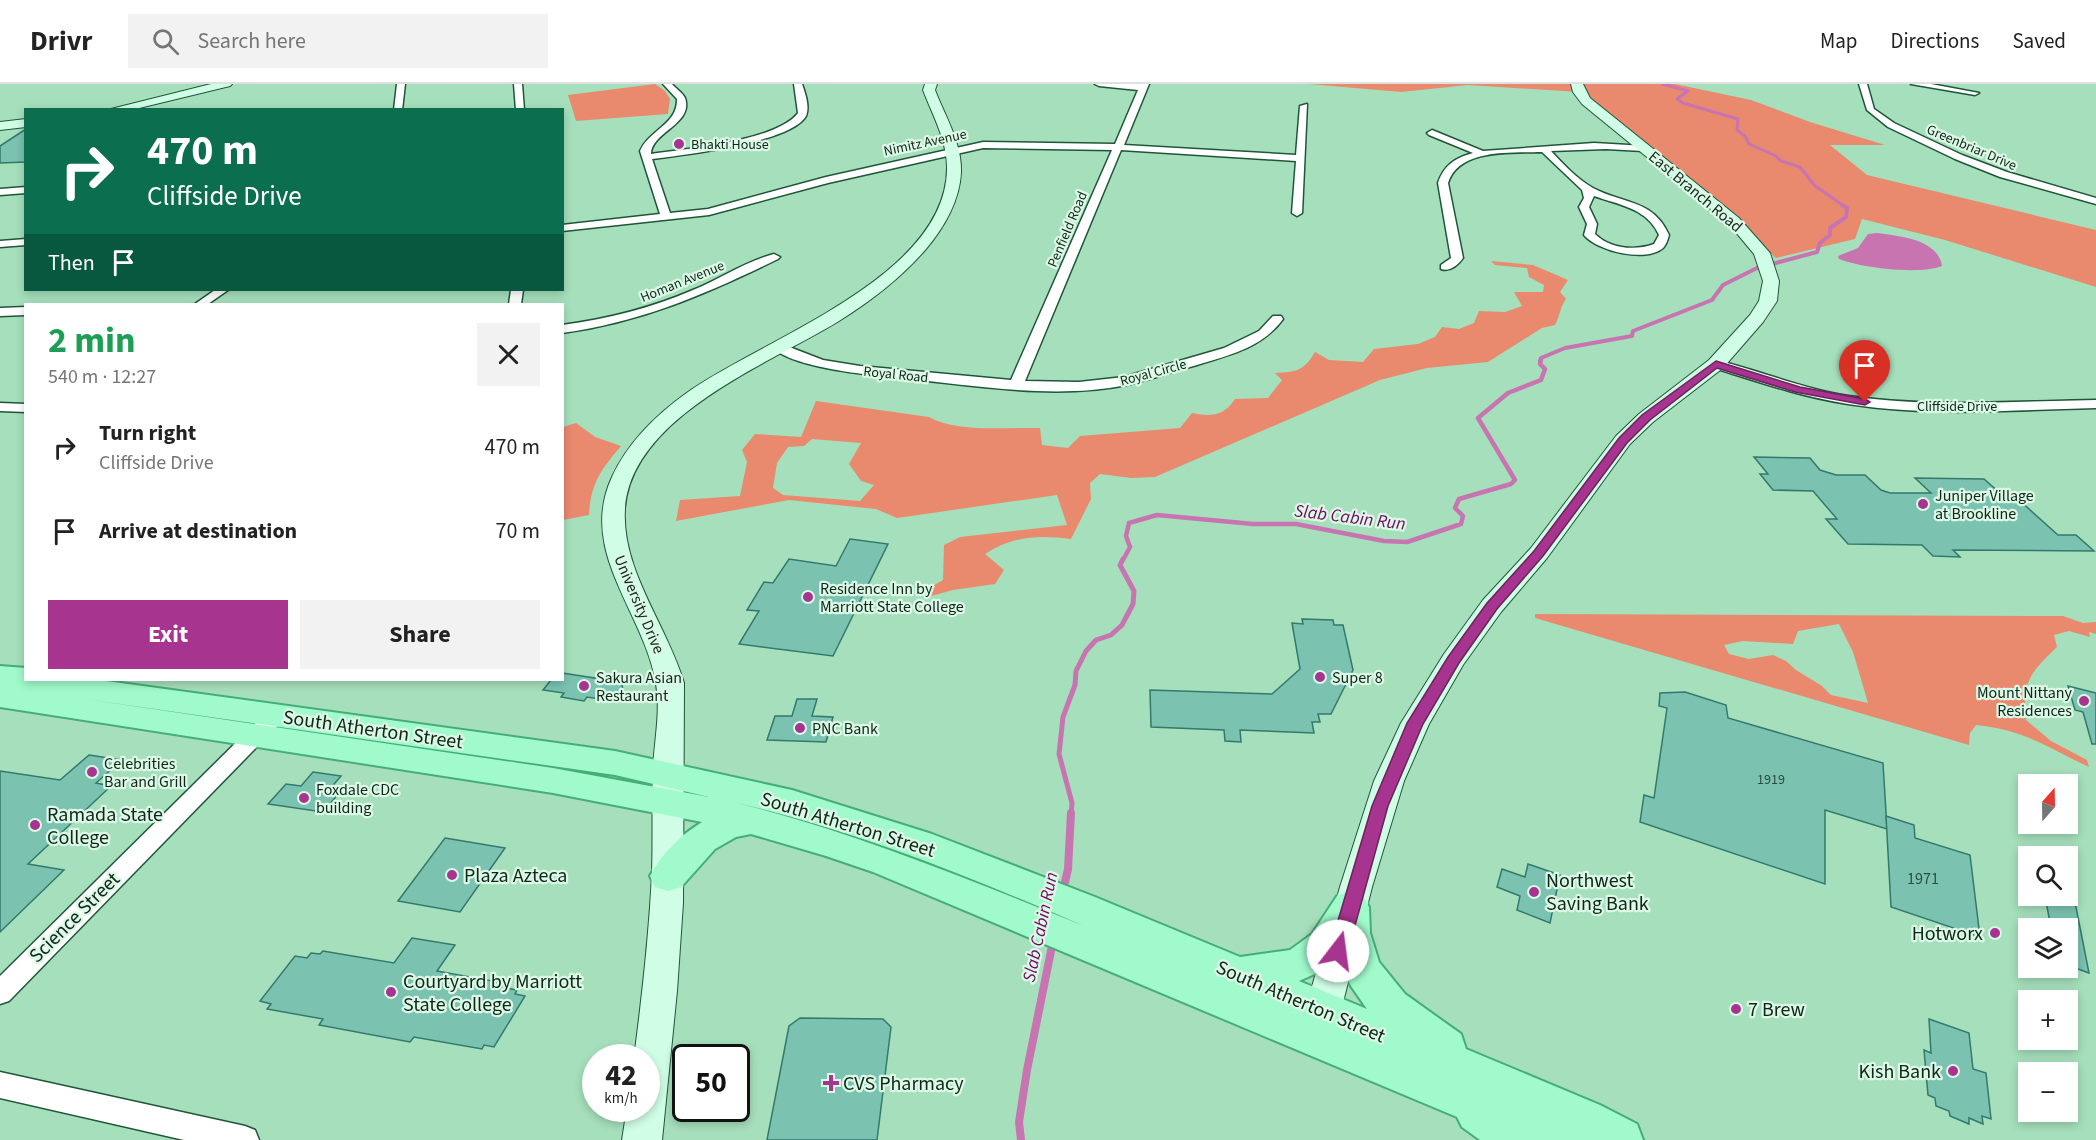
<!DOCTYPE html>
<html lang="en">
<head>
<meta charset="utf-8">
<style>
	:root { --surface:#fff; --page:#f2f2f2; --text:#222; --muted:#767676; --line:#e0e0e0; --accent:#a7348f }
	body { margin:0; font-family:"Source Sans 3",sans-serif; background:var(--page); color:var(--text); height:100vh; display:flex; flex-direction:column; font-size:22px; white-space:nowrap }
	* { box-sizing:border-box; margin:0 }
	p { font-size:20px; color:var(--muted) }
	.icon { flex:none; width:33px; height:33px; fill:none; stroke:currentColor; stroke-width:2; stroke-linecap:round; stroke-linejoin:round }
	.map { position:relative; flex:1; overflow:hidden }
	.sheet { position:absolute; left:24px; top:219px; width:540px; height:378px; display:flex; flex-direction:column; background:var(--surface); border-radius:0px; box-shadow:0 3px 9px #0003 }
	.sheet>* { flex:none }
	.top-card { position:absolute; left:24px; top:24px; width:540px; height:183px; border-radius:0px; box-shadow:0 3px 9px #0003; background:#0b6e4f; color:#fff; overflow:hidden }
	.needle { width:39px; rotate:20deg }
	.tools { position:absolute; left:2018px; top:690px; display:grid; gap:12px }
	.tools a { display:grid; place-items:center; width:60px; height:60px; border-radius:0px; background:var(--surface); box-shadow:0 3px 9px #0003; font-size:30px }
	.speed { position:absolute; left:582px; top:960px; display:flex; gap:12px; font-size:30px; font-weight:700; text-align:center }
	.speed>* { display:grid; place-content:center; width:78px; height:78px; border-radius:50%; background:var(--surface); box-shadow:0 3px 9px #0003; line-height:1 }
	.speed small { font-size:15px; font-weight:400 }
	.speed .limit { border:3px solid #111; border-radius:9px; background:#fff; color:#111 }
	.pin { position:absolute; display:grid; place-items:center; width:51px; height:51px; color:#fff; margin:-62px -26px; border-radius:50% 50% 50% 0; rotate:-45deg; box-shadow:0 0 6px #0007 }
	.pin .icon { rotate:45deg }
	.me { position:absolute; width:66px; margin:-33px; rotate:15deg; stroke-linejoin:round; filter:drop-shadow(0 0 4px #0008) }
	.turn { display:flex; align-items:center; gap:21px; height:126px; padding:0 24px; font-size:27px }
	.turn .icon { width:78px; height:78px; stroke-width:2.5 }
	.turn b { display:block; font-size:42px; line-height:51px }
	.then { display:flex; align-items:center; height:57px; padding:0 24px; background:#0003; gap:12px; font-size:22px }
	.round { display:grid; place-items:center; flex:none; width:63px; height:63px; border-radius:0px; background:var(--page) }
	.overview { display:flex; align-items:center; justify-content:space-between; height:102px; padding:0 24px }
	h1 { font-size:36px; font-weight:700; line-height:45px; color:#1e9e55 }
	.cta { display:flex; gap:12px; margin-top:auto; padding:12px 24px }
	.cta a { flex:1; height:69px; border-radius:0px; background:var(--accent); color:#fff; font-size:24px; font-weight:700; line-height:69px; text-align:center }
	.cta a+a { background:var(--page); color:var(--text) }
	ul { padding:0; list-style:none }
	li { display:flex; align-items:center; gap:18px; height:84px; padding:0 24px }
	li div { flex:1 }
	li b { display:block; font-size:22px }
	li em { font-style:normal }
	header { display:flex; align-items:center; gap:36px; box-sizing:border-box; height:84px; padding:0 30px; background:var(--surface); border-bottom:2px solid var(--line) }
	header strong { font-size:28px }
	nav { display:flex; gap:33px; margin-inline-start:auto; font-size:21px }
	.search { width:420px; height:54px; background:var(--page); display:flex; align-items:center; gap:15px; box-sizing:border-box; padding:0 21px; border-radius:0px; color:var(--muted); font-size:22px }
	.map>svg:first-child { display:block }
</style>
</head>
<body>
<header>
<strong>Drivr</strong>
<div class="search"><svg class="icon" aria-label="search" viewBox="0 0 24 24"><circle cx="10" cy="10" r="6"/><path d="M15 15l6 6"/></svg>Search here</div>
<nav><a>Map</a><a>Directions</a><a>Saved</a></nav>
</header>
<div class="map">
<svg width="2096" height="1056" viewBox="0 0 2096 1056">
	<rect width="100%" height="100%" fill="#a6dfbc"/>
	<g fill="#e98a6e" fill-rule="evenodd">
		<path d="M655 0 665 7 670 15 668 30 576 37 568 11Z"/>
		<path d="M1309 0H1675L1751 16 1810 38 1885 61H1830L1867 91 2096 146V203L1945 156 1862 135 1855 155 1776 174 1579 8 1468 1 1401 8Z"/>
		<path d="M1491 177 1533 181 1568 196 1560 208 1566 215C1560 223 1560 232 1555 241L1542 244 1488 278 1427 284 1380 296 1155 393 1131 394 1100 390 1090 399 1091 415 1071 455C1038 451 1013 452 985 470L1004 486 995 500 953 506 931 512 922 508 943 496 944 461 960 453 1067 441 1057 411 897 434 876 425 789 416 676 437 680 416 740 412 747 378 742 366 755 350 801 353 816 317 929 333C956 349 1008 343 1040 344L1042 361 1068 364 1080 352 1180 344 1192 329C1211 333 1224 332 1235 315L1268 314 1282 296 1275 289C1296 288 1304 287 1315 268L1329 276 1363 278 1374 265 1418 260 1435 253 1442 243 1459 245 1474 239 1479 227 1505 228 1522 222 1514 208H1543L1544 201 1529 193 1527 184 1495 181ZM812 355 861 359 849 380 861 397 874 401 860 417 783 411 773 404 777 379 788 363 804 362Z"/>
		<path d="M576 339 595 353 621 362C601 386 591 398 589 431L563 436V343Z"/>
		<path d="M1535 530 2063 532 2083 539 2096 538V550L2089 548 2090 553 2069 547 2054 551 2057 563C2030 589 2022 597 2026 636L2051 657 2087 676 2089 683C2049 664 2022 645 1976 641L1970 649 1969 661 1535 534ZM1839 540 1853 568 1868 619 1831 611 1822 602 1796 586 1786 577 1773 571 1749 575 1729 570 1724 561 1743 557 1793 560 1798 547Z"/>
	</g>
	<path fill="#c774b1" d="M1877 149C1899 152 1938 155 1942 182 1919 191 1862 184 1839 175L1838 172 1858 164 1868 150Z"/>
	<g fill="none" stroke-linecap="round" stroke-linejoin="round">
		<path stroke="#c774b1" stroke-width="3" d="M1662 0 1688 7 1677 15 1683 19 1738 35 1737 46 1745 52 1749 60 1776 72 1781 77 1800 83 1815 102 1844 122"/>
		<path stroke="#c774b1" stroke-width="4" d="M1540 277 1541 274 1565 264 1632 252 1633 247 1712 216 1723 201 1757 184 1817 168 1820 159 1830 151V144L1846 133 1847 124 1842 121"/>
		<path stroke="#c774b1" stroke-width="4.5" d="M1123 476 1130 463 1126 452 1129 439 1157 431 1253 440H1296L1384 457 1407 458 1461 440 1463 432 1455 424 1459 415 1511 400 1515 396 1478 334 1508 309 1541 296 1545 285 1540 280 1541 276"/>
		<path stroke="#c774b1" stroke-width="5" d="M1071 731 1072 719 1059 670 1063 633 1075 601 1076 587 1086 567 1096 556 1111 551 1122 541 1133 520 1134 507 1120 481 1123 475"/>
		<g stroke="#c774b1" stroke-width="8">
			<path d="M1063 807 1068 785 1071 729"/>
			<path d="M1021 1056 1019 1038 1027 986 1053 857"/>
		</g>
	</g>
	<g fill="#7bc2b1" stroke="#327a6b" stroke-width="1.5">
		<path d="M26 45V78L0 79V62Z"/>
		<path d="M1754 373 1810 374 1820 386 1836 391H1865L1881 406 1890 409H1931L1915 394 1984 395 2008 416H2019L2058 451H2076L2094 467 1953 466 1960 473 1933 472 1922 461 1848 460 1826 435H1837L1813 407 1773 406 1760 390H1768Z"/>
		<path d="M850 455 888 460 833 572 739 560 759 527 747 526 764 498 773 499 789 475 836 482Z"/>
		<path d="M1302 535 1333 536 1334 541H1343L1353 586 1331 630H1318L1320 638H1312L1314 649 1240 646 1241 658 1225 657 1224 646 1151 643 1150 606 1272 610 1300 585 1292 539 1303 540Z"/>
		<path d="M562 589 621 598 623 605 614 617 587 613 584 617 561 613 564 609 543 606 551 596H562Z"/>
		<path d="M2068 602 2096 609V660H2092L2083 628 2075 626Z"/>
		<path d="M1685 608 1726 621 1728 634 1883 679 1887 745 1825 726V800L1640 738 1644 711 1654 714 1667 624 1659 622 1660 609Z"/>
		<path d="M797 615H817L812 632 833 633 826 658 767 656 775 632H792Z"/>
		<path d="M89 671 122 676 96 699 111 702 28 780 64 786 0 848V687L60 696Z"/>
		<path d="M313 688 341 692 329 706 340 708 323 728 268 720 286 700 301 702Z"/>
		<path d="M1886 732 1914 741 1915 754 1970 771 1980 853 1891 823Z"/>
		<path d="M445 754 505 764 460 828 398 817Z"/>
		<path d="M1528 780 1560 791 1550 839 1517 826 1520 812 1497 803 1502 785 1525 793Z"/>
		<path d="M2073 808 2089 889 2067 881V844H2051L2045 812H2067V809Z"/>
		<path d="M412 854 455 861 437 887 509 900 506 904 517 906 515 910 525 912 494 963 484 961 482 965 414 953 410 958 319 941 323 935 267 925 271 920 260 917 295 872 307 874 311 869 320 870 323 867 394 879Z"/>
		<path d="M800 934 883 935 891 943 877 1056H767L789 942Z"/>
		<path d="M1929 935 1969 949 1973 985 1986 989 1991 1035 1982 1032 1983 1040 1969 1034V1040L1950 1032 1949 1027 1936 1022 1935 1014 1928 1011 1924 966 1931 969Z"/>
	</g>
	<g fill="none" stroke-linecap="round" stroke-linejoin="round">
		<g stroke="#1f5639" stroke-width="3">
			<g id="minor">
				<path d="M397 0H405L402 26H394Z"/>
				<path d="M514 0H522L524 26H516Z"/>
				<path d="M663 0H672C675 4 683 9 685 14 694 40 651 48 651 70 685 65 777 57 798 29L794 0H802C805 9 810 22 806 32 791 59 683 71 652 75L670 129 708 125 826 93 983 58 1115 60 1138 6 1099 2 1095 0H1149L1124 61 1296 71 1300 22 1307 20 1302 129 1297 132 1292 129 1296 77 1121 66 1025 297 1079 298 1124 293 1224 264 1259 247 1273 232H1281L1283 235C1262 264 1229 271 1197 281 1174 287 1150 296 1127 301 1053 316 973 301 899 294 870 291 792 284 772 263L779 259 823 276 860 282 1011 296 1112 66 983 64 828 99 709 131 562 147V141L660 130 640 67C649 46 678 40 677 15Z"/>
				<path d="M1859 0H1867L1874 25 1894 39 1962 71 2007 88 2096 114V120L2000 93 1955 75 1888 43 1867 26Z"/>
				<path d="M1911 0H1931L1979 9 1975 11Z"/>
				<path d="M1432 46 1483 67 1594 59 1646 62V66L1643 67 1606 65 1551 67C1563 80 1577 95 1593 104 1623 120 1653 115 1669 151 1668 155 1666 161 1663 164 1646 179 1597 167 1584 151L1587 140 1579 123 1584 114 1582 106 1542 68C1512 69 1459 64 1448 99L1463 174C1458 181 1450 188 1441 185V181L1451 174 1438 99C1444 81 1455 74 1473 69L1429 51 1427 49ZM1594 112C1619 121 1647 124 1659 151L1654 160C1635 167 1610 165 1595 150L1597 140 1589 123Z"/>
				<path d="M26 103V109L0 111V105Z"/>
				<path d="M26 155V161L0 163V157Z"/>
				<path d="M774 170 780 173 778 175C706 210 642 238 562 249V241C608 235 651 224 693 206 720 195 746 177 774 170Z"/>
				<path d="M215 206H228L208 220H195Z"/>
				<path d="M511 206H523L521 220H509Z"/>
				<path d="M26 223V231L0 232V224Z"/>
				<path d="M1716 276C1761 287 1803 305 1849 312 1931 324 2014 317 2096 316V324C2014 326 1930 333 1848 320 1802 313 1756 297 1711 283L1709 280 1711 277Z"/>
				<path d="M0 319 26 320V328L0 327Z"/>
				<path d="M276 624 283 626 286 631 283 636 9 917 0 920V892L269 626Z"/>
				<path d="M0 988 245 1042 255 1046 259 1056H184L0 1014Z"/>
			</g>
		</g>
		<g stroke="#1f5639" stroke-width="2">
			<g id="secondary">
				<path d="M211 0H232L230 2 131 26H107Z"/>
				<path d="M925 0H937L935 6C945 32 962 59 961 88 960 116 944 144 926 165 901 194 871 217 839 237 771 279 631 332 625 425 621 486 667 541 684 599L683 819 677 907 662 1056H622L627 1024H646V974H634C642 913 649 851 652 790 653 756 652 721 653 686 654 658 661 628 656 600 645 529 577 468 612 393 628 358 657 330 688 308 762 255 948 193 947 83 947 56 932 30 923 6Z"/>
				<path d="M1571 0H1583L1590 14 1739 134 1770 169 1779 197 1777 217 1763 238 1723 284 1653 338 1630 360 1547 474 1501 528 1463 581 1429 640 1404 697 1372 803 1337 942 1332 954 1319 959 1306 954 1301 942 1340 803 1374 697 1401 639 1444 570 1483 516 1531 464 1616 352 1639 330 1709 276 1750 231 1759 217 1763 197 1754 170 1729 140 1582 20 1573 8Z"/>
				<path d="M26 35V43L0 46V38Z"/>
			</g>
		</g>
		<g stroke="#45ae77" stroke-width="4">
			<path id="primary" d="M0 582 26 584V596H99L615 667 792 706 932 750 1095 813 1240 873 1290 866 1312 850 1337 812 1350 807 1363 812 1369 823 1370 849 1379 878 1405 910 1461 950 1466 965 1600 1021 1637 1040 1643 1056H1480L1462 1043 1457 1033 873 788 826 772 751 750 736 753 715 765 681 803 668 807 655 803 650 792C661 770 681 751 702 738L553 709 0 623ZM85 615 615 691 709 713 553 684ZM737 719C857 747 971 793 1084 842 970 796 857 749 737 719ZM1338 874 1351 902 1367 925 1299 897 1326 885Z"/>
		</g>
		<use href="#minor" fill="#fff" fill-rule="evenodd"/>
		<use href="#secondary" fill="#d0fde5" fill-rule="evenodd"/>
		<use href="#primary" fill="#a0facb" fill-rule="evenodd"/>
	</g>
	<path fill="#a7348f" stroke="#6d225d" stroke-width="1.5" d="M1716 277 1800 303 1865 315 1870 318 1865 321 1795 308 1717 284 1650 336 1627 359 1543 472 1497 525 1459 579 1423 640 1388 722 1348 867 1345 872 1338 875 1332 872 1329 867 1372 722 1407 639 1448 573 1487 519 1534 467 1619 354 1642 331Z"/>
	<g fill="#a7348f" stroke="#dcf8e6" stroke-width="2">
		<circle cx="679" cy="60" r="6"/>
		<circle cx="1923" cy="420" r="6"/>
		<circle cx="808" cy="513" r="6"/>
		<circle cx="1320" cy="593" r="6"/>
		<circle cx="584" cy="602" r="6"/>
		<circle cx="2084" cy="617" r="6"/>
		<circle cx="800" cy="644" r="6"/>
		<circle cx="92" cy="688" r="6"/>
		<circle cx="304" cy="714" r="6"/>
		<circle cx="35" cy="741" r="6"/>
		<circle cx="452" cy="791" r="6"/>
		<circle cx="1534" cy="808" r="6"/>
		<circle cx="1995" cy="849" r="6"/>
		<circle cx="391" cy="908" r="6"/>
		<circle cx="1736" cy="925" r="6"/>
		<circle cx="1953" cy="987" r="6"/>
		<path d="M828 990h6v6h6v6h-6v6h-6v-6h-6v-6h6z"/>
	</g>
	<g text-anchor="middle" stroke-width="4.5" stroke-linejoin="round" paint-order="stroke">
		<g font-size="14" fill="#10261a" stroke="#dcf8e6">
			<text transform="translate(925 58) rotate(-12)" y="5">Nimitz Avenue</text>
			<text transform="translate(1972 63) rotate(23)" y="5">Greenbriar Drive</text>
			<text transform="translate(1067 145) rotate(-67)" y="5">Penfield Road</text>
			<text transform="translate(682 197) rotate(-22)" y="5">Homan Avenue</text>
			<text transform="translate(1153 288) rotate(-15)" y="5">Royal Circle</text>
			<text transform="translate(896 290) rotate(6)" y="5">Royal Road</text>
			<text x="1957" y="327">Cliffside Drive</text>
		</g>
		<g font-size="14" fill="#10261a" stroke="#dcf8e6" text-anchor="start">
			<text x="691" y="65">Bhakti House</text>
		</g>
		<g font-size="14" fill="#2b4d40">
			<text x="1771" y="700">1919</text>
		</g>
		<g font-size="16" fill="#10261a" stroke="#dcf8e6">
			<text transform="translate(1696 107) rotate(40)" y="6">East Branch Road</text>
			<text transform="translate(640 520) rotate(67)" y="6">University Drive</text>
		</g>
		<g font-size="16" fill="#10261a" stroke="#dcf8e6" text-anchor="start">
			<text x="1935" y="417">Juniper Village<tspan x="1935" dy="18">at Brookline</tspan></text>
			<text x="820" y="510">Residence Inn by<tspan x="820" dy="18">Marriott State College</tspan></text>
			<text x="596" y="599">Sakura Asian<tspan x="596" dy="18">Restaurant</tspan></text>
			<text x="1332" y="599">Super 8</text>
			<text x="2072" y="614" text-anchor="end">Mount Nittany<tspan x="2072" dy="18">Residences</tspan></text>
			<text x="812" y="650">PNC Bank</text>
			<text x="104" y="685">Celebrities<tspan x="104" dy="18">Bar and Grill</tspan></text>
			<text x="316" y="711">Foxdale CDC<tspan x="316" dy="18">building</tspan></text>
		</g>
		<g font-size="16" fill="#2b4d40">
			<text x="1923" y="800">1971</text>
		</g>
		<g font-size="18" font-style="italic" fill="#720860" stroke="#dcf8e6">
			<text transform="translate(1350 433) rotate(7)" y="6">Slab Cabin Run</text>
			<text transform="translate(1040 843) rotate(-78)" y="6">Slab Cabin Run</text>
		</g>
		<g font-size="20" fill="#10261a" stroke="#dcf8e6">
			<text transform="translate(373 645) rotate(8)" y="7">South Atherton Street</text>
			<text transform="translate(848 740) rotate(17)" y="7">South Atherton Street</text>
			<text transform="translate(74 833) rotate(-45)" y="7">Science Street</text>
			<text transform="translate(1301 917) rotate(23)" y="7">South Atherton Street</text>
		</g>
		<g font-size="20" fill="#10261a" stroke="#dcf8e6" text-anchor="start">
			<text x="47" y="737">Ramada State<tspan x="47" dy="23">College</tspan></text>
			<text x="464" y="798">Plaza Azteca</text>
			<text x="1546" y="803">Northwest<tspan x="1546" dy="23">Saving Bank</tspan></text>
			<text x="1983" y="856" text-anchor="end">Hotworx</text>
			<text x="403" y="904">Courtyard by Marriott<tspan x="403" dy="23">State College</tspan></text>
			<text x="1748" y="932">7 Brew</text>
			<text x="1941" y="994" text-anchor="end">Kish Bank</text>
			<text x="843" y="1006">CVS Pharmacy</text>
		</g>
	</g>
</svg>
<div class="tools">
<a><svg class="needle" viewBox="-14 -14 28 28"><path d="M0-13l5 13h-10z" fill="#e53935"/><path d="M0 13l5-13h-10z" fill="#767676"/></svg></a>
<a><svg class="icon" aria-label="search" viewBox="0 0 24 24"><circle cx="10" cy="10" r="6"/><path d="M15 15l6 6"/></svg></a>
<a><svg class="icon" aria-label="layers" viewBox="0 0 24 24"><path d="M12 4l9 5-9 5-9-5zM3 14l9 5 9-5"/></svg></a>
<a>+</a>
<a>−</a>
</div>
<div class="speed"><div>42<small>km/h</small></div><div class="limit">50</div></div>
<div class="pin" style="left:1865px;top:318px;background:#d93025"><svg class="icon" aria-label="arrive" viewBox="0 0 24 24"><path d="M6 21V4h12l-3 4 3 4H6"/></svg></div>
<svg class="me" style="left:1338px;top:867px" viewBox="-20 -20 40 40"><circle r="19" fill="#fff"/><path d="M0-13L10 11 0 6-10 11z" fill="#a7348f"/></svg>
<div class="top-card">
<div class="turn"><svg class="icon" aria-label="right" viewBox="0 0 24 24"><path d="M7 20v-9h11M14 6l5 5-5 5"/></svg><div><b>470 m</b>Cliffside Drive</div></div>
<div class="then">Then<svg class="icon" aria-label="arrive" viewBox="0 0 24 24"><path d="M6 21V4h12l-3 4 3 4H6"/></svg></div>
</div>
<section class="sheet">
<div class="overview"><div><h1>2 min</h1><p>540 m · 12:27</p></div><a class="round"><svg class="icon" aria-label="close" viewBox="0 0 24 24"><path d="M6 6l12 12M18 6L6 18"/></svg></a></div>
<ul>
<li><svg class="icon" aria-label="right" viewBox="0 0 24 24"><path d="M7 20v-9h11M14 6l5 5-5 5"/></svg><div><b>Turn right</b><p>Cliffside Drive</p></div><em>470 m</em></li>
<li><svg class="icon" aria-label="arrive" viewBox="0 0 24 24"><path d="M6 21V4h12l-3 4 3 4H6"/></svg><div><b>Arrive at destination</b></div><em>70 m</em></li>
</ul>
<div class="cta"><a>Exit</a><a>Share</a></div>
</section>
</div>
</body>
</html>
